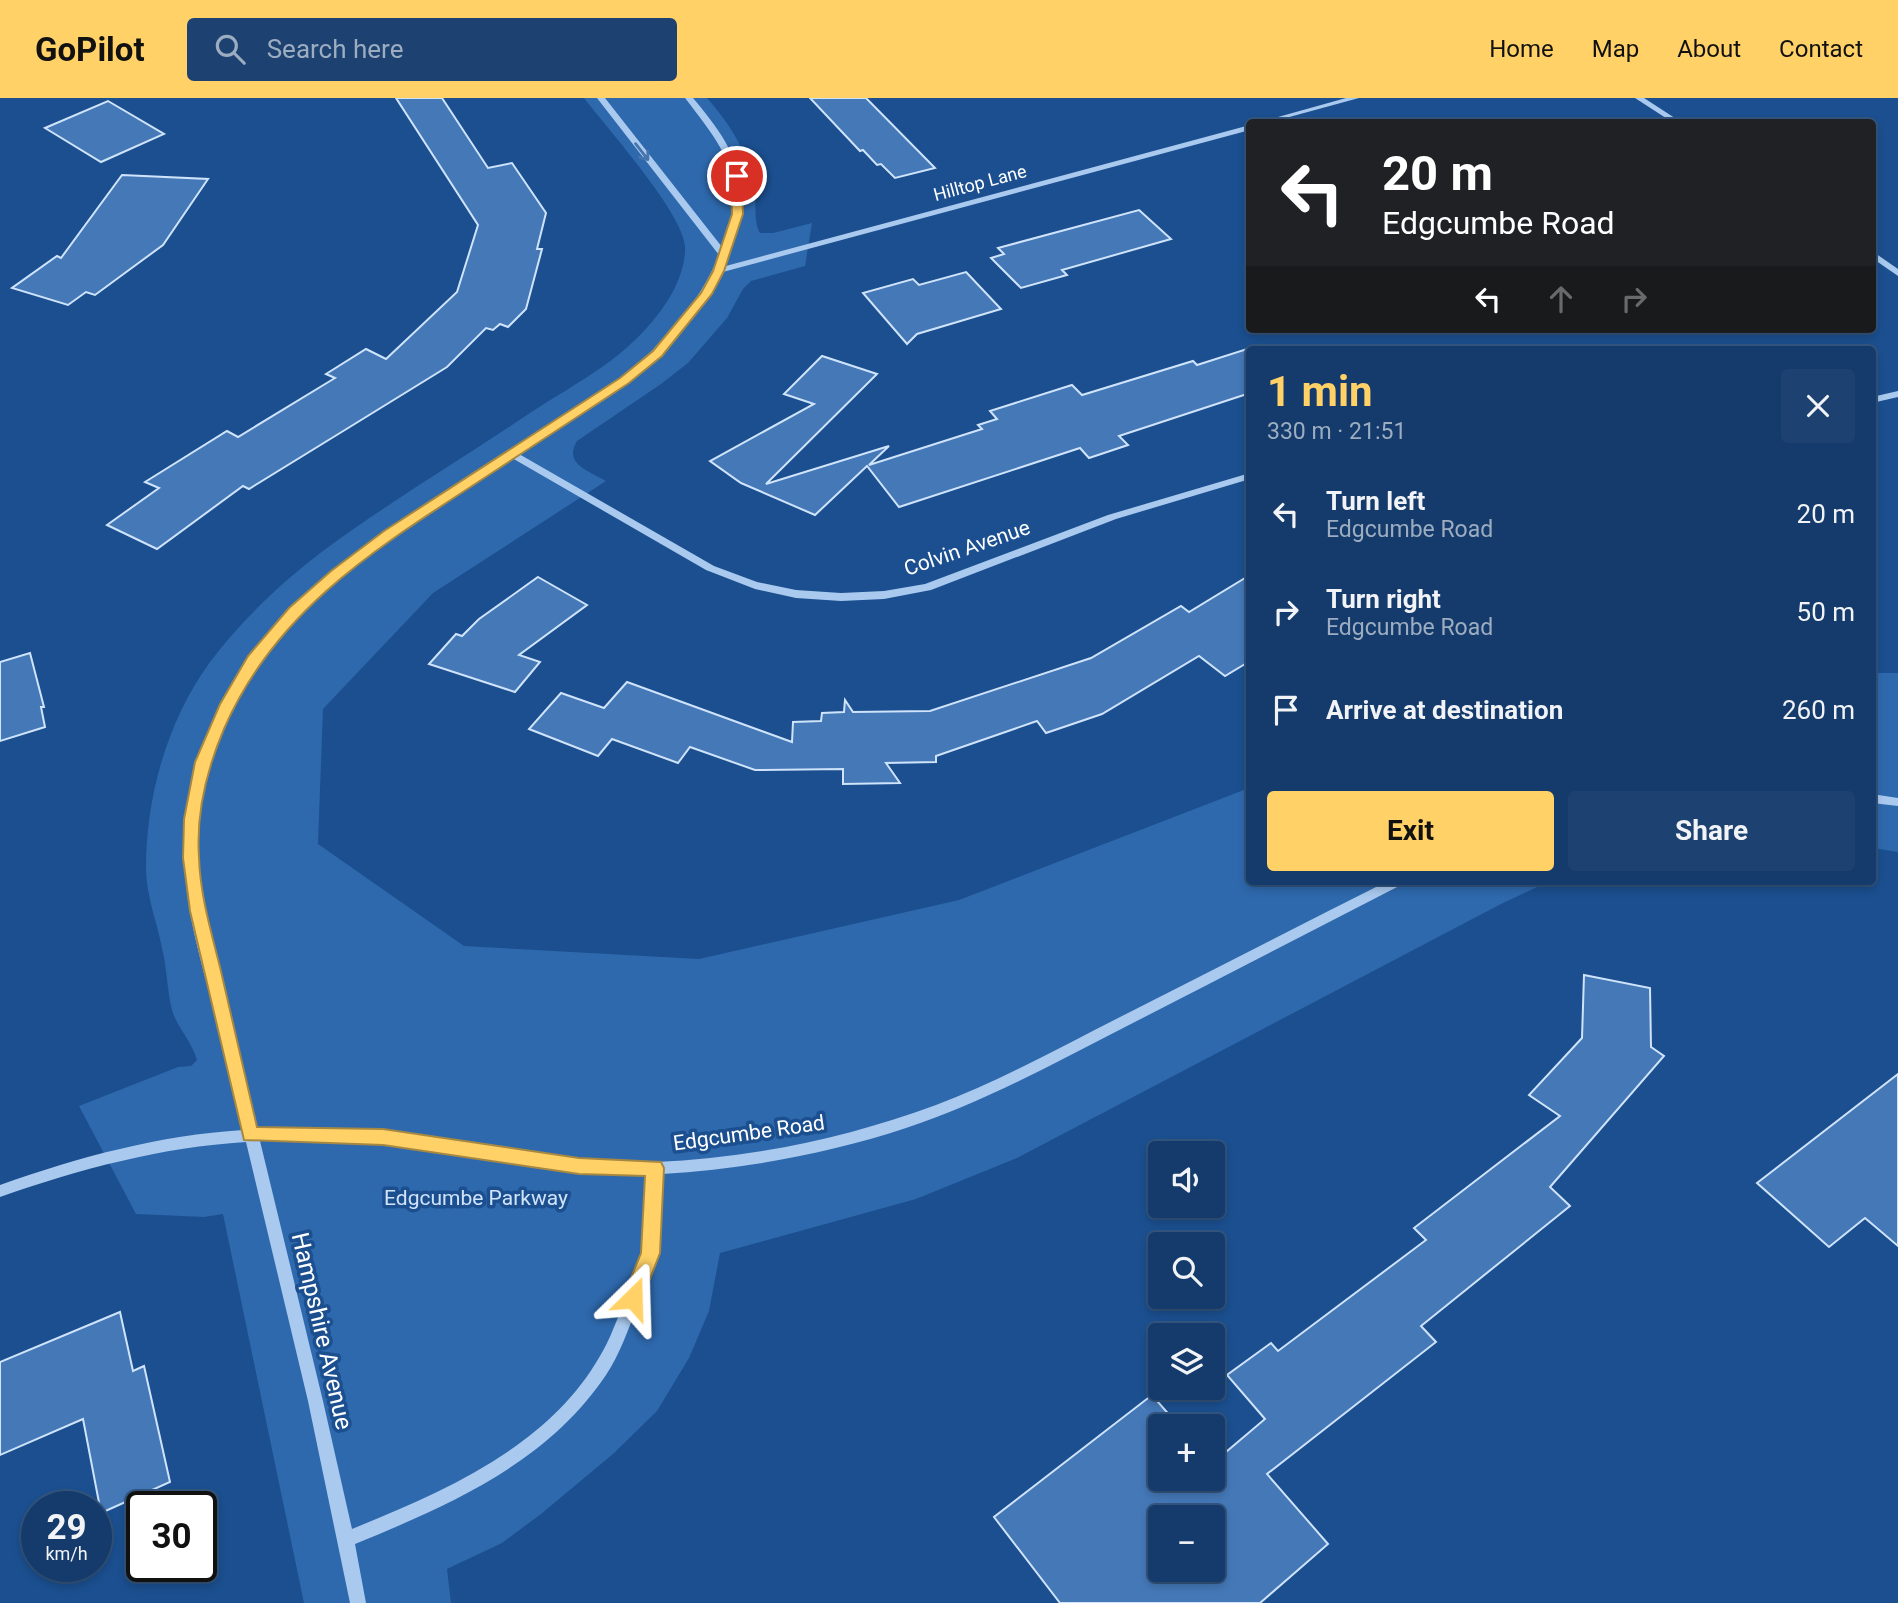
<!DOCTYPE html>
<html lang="en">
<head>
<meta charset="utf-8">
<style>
	:root { --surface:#143b6b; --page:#1d4271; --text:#f1f3f6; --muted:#9dadc1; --line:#33557e; --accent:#ffd166 }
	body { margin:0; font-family:Roboto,sans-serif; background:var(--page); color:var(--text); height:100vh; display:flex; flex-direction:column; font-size:26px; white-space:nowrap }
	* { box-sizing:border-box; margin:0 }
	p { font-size:23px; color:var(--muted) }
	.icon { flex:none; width:38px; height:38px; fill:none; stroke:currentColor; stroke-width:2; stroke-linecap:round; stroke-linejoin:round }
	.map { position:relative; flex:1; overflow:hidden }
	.side { position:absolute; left:1246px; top:248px; width:630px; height:539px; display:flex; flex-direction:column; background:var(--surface); border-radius:7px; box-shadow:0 4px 10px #0003,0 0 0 2px var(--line) }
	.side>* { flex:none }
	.hud { position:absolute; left:1246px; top:21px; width:630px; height:214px; border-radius:7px; box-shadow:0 4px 10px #0003,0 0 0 2px var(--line); background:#202124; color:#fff; overflow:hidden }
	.tools { position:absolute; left:1148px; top:1043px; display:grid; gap:14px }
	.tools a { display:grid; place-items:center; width:77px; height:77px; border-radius:7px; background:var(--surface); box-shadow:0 4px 10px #0003,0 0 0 2px var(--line); font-size:35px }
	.speed { position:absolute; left:21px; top:1393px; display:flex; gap:14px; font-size:35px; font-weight:700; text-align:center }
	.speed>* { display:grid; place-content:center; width:91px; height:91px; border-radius:50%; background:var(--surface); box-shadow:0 4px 10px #0003,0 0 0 2px var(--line); line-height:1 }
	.speed small { font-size:18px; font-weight:400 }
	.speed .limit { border:4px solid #111; border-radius:10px; background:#fff; color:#111 }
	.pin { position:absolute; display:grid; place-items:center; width:60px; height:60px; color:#fff; margin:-30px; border:4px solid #fff; border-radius:50%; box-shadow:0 2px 7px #0007 }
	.me { position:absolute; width:77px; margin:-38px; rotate:22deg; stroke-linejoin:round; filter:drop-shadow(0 0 5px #0008) }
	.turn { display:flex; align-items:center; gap:24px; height:147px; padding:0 21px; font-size:32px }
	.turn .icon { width:91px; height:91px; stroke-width:2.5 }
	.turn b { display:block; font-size:49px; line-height:60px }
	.lanes { display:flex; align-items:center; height:66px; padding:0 21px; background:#0003; justify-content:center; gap:35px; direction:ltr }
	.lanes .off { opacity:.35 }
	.round { display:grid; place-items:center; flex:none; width:74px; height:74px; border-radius:7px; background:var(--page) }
	.summary { display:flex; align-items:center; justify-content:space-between; height:119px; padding:0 21px }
	h1 { font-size:42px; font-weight:700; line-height:52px; color:var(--accent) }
	.cta { display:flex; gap:14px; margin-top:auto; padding:14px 21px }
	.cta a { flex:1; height:80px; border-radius:7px; background:var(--accent); color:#111; font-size:28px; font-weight:700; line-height:80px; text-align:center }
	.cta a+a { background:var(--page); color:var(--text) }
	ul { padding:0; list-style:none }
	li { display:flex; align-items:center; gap:21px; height:98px; padding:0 21px }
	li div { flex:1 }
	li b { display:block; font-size:26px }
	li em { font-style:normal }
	header { display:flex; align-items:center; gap:42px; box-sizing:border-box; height:98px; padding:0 35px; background:var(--accent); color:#111 }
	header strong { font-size:33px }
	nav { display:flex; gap:38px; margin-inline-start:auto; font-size:24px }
	.search { width:490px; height:63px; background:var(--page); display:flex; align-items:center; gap:18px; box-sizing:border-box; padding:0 24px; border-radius:7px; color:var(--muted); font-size:26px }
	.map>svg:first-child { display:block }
</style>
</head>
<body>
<header>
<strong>GoPilot</strong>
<div class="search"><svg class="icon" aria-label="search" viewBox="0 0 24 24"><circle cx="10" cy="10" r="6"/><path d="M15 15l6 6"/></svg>Search here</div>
<nav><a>Home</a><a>Map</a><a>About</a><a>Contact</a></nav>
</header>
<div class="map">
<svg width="1898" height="1505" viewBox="0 0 1898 1505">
	<rect width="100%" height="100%" fill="#1b4f8f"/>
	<g fill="#2e69ad">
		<path d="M584 0H707C729 25 748 54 754 87 757 102 753 123 760 135H773L812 125 805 168 751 183 743 191 727 220 688 265 661 286 577 343C563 366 589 373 606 383L433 495 323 611 318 746 464 848 699 861 959 802 1249 690 1250 784H1548L1501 806 1017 1060 916 1101 720 1155 709 1213 689 1260 657 1313 613 1356 541 1416 502 1445 447 1471 451 1505H304L223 1116 204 1119 136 1116 79 1008 178 969 191 968 197 962C192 943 177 930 172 912 167 892 167 870 162 850 157 824 146 797 146 770 146 699 167 623 210 564 243 520 286 480 331 447 393 402 460 362 524 319 579 282 630 261 668 202 677 188 686 166 685 149 684 116 607 30 584 0Z"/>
		<path d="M1872 575H1898V754L1873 750Z"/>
	</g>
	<g fill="#4478b7" stroke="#cfe3fa" stroke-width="2" fill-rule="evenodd">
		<path d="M396 0H442L488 70 512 65 546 115 537 151H542L526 211 508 229 500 226 493 232 486 230 447 269 353 327 249 391 243 388 157 451 107 427 159 390 145 384 227 333 238 339 335 280 326 276 366 251 386 261 457 194 478 127Z"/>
		<path d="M810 0H866L935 70 895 80 881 66 877 67 863 52 860 53Z"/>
		<path d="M108 3 164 36 101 64 45 30Z"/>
		<path d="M122 77 208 81 163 147 95 197 86 194 68 207 12 190 57 158 61 160Z"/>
		<path d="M1139 112 1171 141 1062 172 1067 177 1021 190 991 160 1004 156 998 150Z"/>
		<path d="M966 174 1001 211 917 236 907 246 863 195 913 181 919 187Z"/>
		<path d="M1250 250V295L1119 338 1128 347 1089 360 1080 350 899 409 867 368 815 417 741 385 710 363 814 306 784 296 822 258 877 276 766 386 889 348 869 367 982 331 978 327 997 321 990 313 1072 287 1082 297 1193 263 1197 267Z"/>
		<path d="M1250 477V563L1225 578 1199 558 1102 616 1046 635 1037 623 936 658V664L886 665 900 685 843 686V671L755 672 690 649 678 665 612 641 598 658 529 631 561 595 604 610 627 584 792 644 793 624 821 623 822 615 844 614 845 602 853 614 930 613 1091 560 1181 508 1189 514Z"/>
		<path d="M538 479 587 507 519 557 540 564 515 594 429 566 456 536 462 538 479 521Z"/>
		<path d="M30 555 44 609H41L45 629 0 643V564Z"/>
		<path d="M1584 877 1650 890 1651 949 1664 958 1550 1089 1570 1108 1421 1228 1436 1244 1267 1376 1328 1446 1260 1505H1060L994 1419 1152 1297 1179 1328H1160V1381H1213V1365L1265 1321 1227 1277 1271 1245 1278 1253 1426 1142 1414 1130 1560 1018 1529 997 1582 940ZM1160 1419H1213V1472H1160Z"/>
		<path d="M1898 976V1148L1865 1120 1829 1149 1757 1085Z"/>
		<path d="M120 1214 133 1273 144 1268 170 1384 101 1415 83 1321 0 1357V1264Z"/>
	</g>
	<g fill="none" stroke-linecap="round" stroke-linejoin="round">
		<g fill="#a9c9ee" fill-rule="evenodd">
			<path d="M597 0H605L722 149C749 81 726 53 685 0H693C743 59 758 96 722 169L1250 27V32L719 175C699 217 665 258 627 286 593 311 555 333 519 356L714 468 757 484 796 492 841 495 884 493 925 486 1108 417 1250 375V381L1116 421 931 492 884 501 841 503 796 500 755 491 706 472 512 360C452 400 388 436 333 483 247 555 187 665 198 779 203 828 217 876 230 924 240 959 248 995 257 1031 311 1028 365 1030 418 1037 497 1048 576 1067 656 1064 751 1060 847 1040 936 1007 1003 982 1066 946 1130 914 1215 871 1300 827 1386 784H1403L1401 787C1310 834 1219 881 1127 928 1055 965 984 1004 906 1030 827 1056 745 1071 662 1076 661 1102 664 1129 658 1155 654 1174 644 1192 637 1209 628 1232 620 1256 606 1277 547 1365 450 1407 355 1446L366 1505H350L308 1303 246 1044C162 1049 80 1071 0 1099V1087C79 1059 160 1037 243 1032 234 994 226 956 216 919 201 863 183 805 184 747 187 643 247 543 326 478 365 445 409 418 452 390 509 354 565 317 622 281 662 245 699 207 719 157ZM286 1042C329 1042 372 1043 414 1049 492 1059 568 1076 648 1076 646 1102 649 1130 643 1156 640 1173 630 1189 624 1205 616 1223 610 1242 600 1258 548 1349 445 1393 352 1431L323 1303 260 1043Z"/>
			<path d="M1346 0H1359L1271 24H1260Z"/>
			<path d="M1635 0H1644L1681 24H1672Z"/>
			<path d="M1872 153 1898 171V178L1872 160Z"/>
			<path d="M1898 293V299L1872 305V299Z"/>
			<path d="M1872 696 1898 700V708L1872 705Z"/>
		</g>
	</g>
	<defs><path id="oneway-shaft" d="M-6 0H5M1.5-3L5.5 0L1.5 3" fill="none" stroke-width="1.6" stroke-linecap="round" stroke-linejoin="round" transform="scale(1.75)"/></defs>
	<use stroke="#4674ac" href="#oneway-shaft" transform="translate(642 54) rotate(52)"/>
	<path fill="#ffd166" stroke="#a68842" stroke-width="2" d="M737 75 742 78 743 116 724 173 712 196 662 258 629 285C576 320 522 355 469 390 369 455 274 516 224 631 207 671 196 715 199 759 200 796 211 833 220 869 232 922 245 975 257 1029L383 1031 579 1060 661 1064 664 1070 660 1155 640 1207 633 1209 626 1207 623 1200 641 1155 645 1078 579 1076 383 1047 244 1042 190 813 183 760 184 721 195 664 220 606 248 558 289 510 331 473 384 433 620 280 653 253 701 195 713 173 732 116 731 78Z"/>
	<g text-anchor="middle" stroke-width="7" stroke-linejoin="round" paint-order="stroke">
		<g font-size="18" fill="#fff" stroke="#1b4f8f">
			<text transform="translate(980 85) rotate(-15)" y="6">Hilltop Lane</text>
		</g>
		<g font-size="21" fill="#fff" stroke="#1b4f8f">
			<text transform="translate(967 450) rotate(-19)" y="7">Colvin Avenue</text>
			<text transform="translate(749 1035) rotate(-8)" y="7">Edgcumbe Road</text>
		</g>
		<g font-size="21" fill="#cfe3fa" stroke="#1b4f8f">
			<text x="476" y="1107">Edgcumbe Parkway</text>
		</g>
		<g font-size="24" fill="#fff" stroke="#1b4f8f">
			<text transform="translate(322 1233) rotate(77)" y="8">Hampshire Avenue</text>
		</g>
	</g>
</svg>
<div class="tools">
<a><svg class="icon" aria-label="sound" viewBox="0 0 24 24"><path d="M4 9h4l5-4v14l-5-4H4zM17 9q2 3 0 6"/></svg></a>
<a><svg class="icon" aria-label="search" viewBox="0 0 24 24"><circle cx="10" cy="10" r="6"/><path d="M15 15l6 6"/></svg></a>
<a><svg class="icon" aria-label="layers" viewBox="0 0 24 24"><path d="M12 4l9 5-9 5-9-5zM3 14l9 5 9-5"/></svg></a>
<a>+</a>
<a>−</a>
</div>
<div class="speed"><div>29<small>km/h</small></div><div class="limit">30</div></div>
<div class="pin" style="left:737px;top:78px;background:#d93025"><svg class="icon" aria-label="arrive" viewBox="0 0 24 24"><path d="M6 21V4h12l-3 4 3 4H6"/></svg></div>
<svg class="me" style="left:633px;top:1200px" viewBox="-20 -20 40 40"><path d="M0-17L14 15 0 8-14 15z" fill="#ffd166" stroke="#fff" stroke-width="4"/></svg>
<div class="hud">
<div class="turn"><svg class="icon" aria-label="left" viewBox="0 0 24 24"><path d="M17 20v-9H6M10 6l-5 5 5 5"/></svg><div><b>20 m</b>Edgcumbe Road</div></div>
<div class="lanes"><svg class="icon" aria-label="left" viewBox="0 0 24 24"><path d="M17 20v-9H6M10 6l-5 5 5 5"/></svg><svg class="icon off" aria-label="ahead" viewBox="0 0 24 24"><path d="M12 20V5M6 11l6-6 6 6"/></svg><svg class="icon off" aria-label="right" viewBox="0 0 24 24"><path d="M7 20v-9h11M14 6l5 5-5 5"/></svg></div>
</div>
<section class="side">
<div class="summary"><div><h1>1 min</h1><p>330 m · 21:51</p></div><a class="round"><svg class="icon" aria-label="close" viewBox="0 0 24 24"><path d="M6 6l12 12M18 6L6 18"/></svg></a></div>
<ul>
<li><svg class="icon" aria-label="left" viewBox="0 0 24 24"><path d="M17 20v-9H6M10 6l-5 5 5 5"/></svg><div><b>Turn left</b><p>Edgcumbe Road</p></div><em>20 m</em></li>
<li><svg class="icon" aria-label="right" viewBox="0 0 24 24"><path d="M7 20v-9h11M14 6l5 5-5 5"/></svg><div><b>Turn right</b><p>Edgcumbe Road</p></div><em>50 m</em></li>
<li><svg class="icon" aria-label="arrive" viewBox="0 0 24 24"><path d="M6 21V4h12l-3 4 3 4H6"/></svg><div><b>Arrive at destination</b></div><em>260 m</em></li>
</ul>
<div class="cta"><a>Exit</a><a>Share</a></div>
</section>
</div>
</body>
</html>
